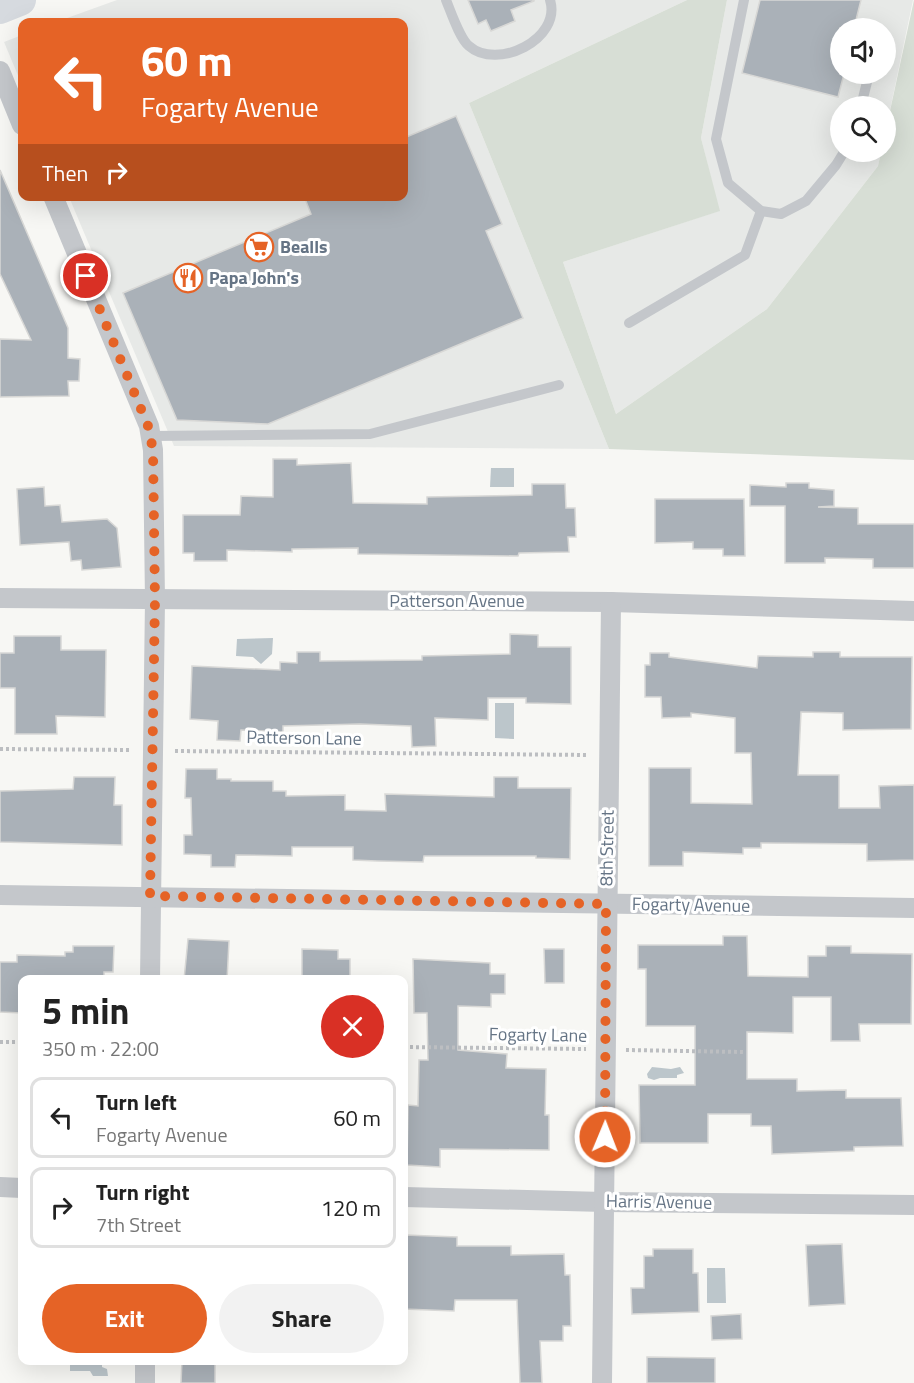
<!DOCTYPE html>
<html lang="en">
<head>
<meta charset="utf-8">
<style>
	:root { --surface:#fff; --page:#f2f2f2; --text:#222; --muted:#767676; --line:#e0e0e0; --accent:#e56326 }
	body { margin:0; font-family:"Titillium Web",sans-serif; background:var(--page); color:var(--text); height:100vh; display:flex; flex-direction:column; font-size:22px; white-space:nowrap }
	* { box-sizing:border-box; margin:0 }
	p { font-size:20px; color:var(--muted) }
	.icon { flex:none; width:33px; height:33px; fill:none; stroke:currentColor; stroke-width:2; stroke-linecap:round; stroke-linejoin:round }
	.map { position:relative; flex:1; overflow:hidden }
	.sheet { position:absolute; left:18px; top:975px; width:390px; height:390px; display:flex; flex-direction:column; background:var(--surface); border-radius:12px; box-shadow:0 6px 24px #0002 }
	.sheet>* { flex:none }
	.hud { position:absolute; left:18px; top:18px; width:390px; height:183px; border-radius:12px; box-shadow:0 6px 24px #0002; background:#e56326; color:#fff; overflow:hidden }
	.buttons { position:absolute; left:830px; top:18px; display:grid; gap:12px }
	.buttons a { display:grid; place-items:center; width:66px; height:66px; border-radius:50%; background:var(--surface); box-shadow:0 6px 24px #0002; font-size:30px }
	.pin { position:absolute; display:grid; place-items:center; width:51px; height:51px; color:#fff; margin:-26px; border:3px solid #fff; border-radius:50%; box-shadow:0 2px 6px #0007 }
	.me { position:absolute; width:66px; margin:-33px; rotate:1deg; stroke-linejoin:round; filter:drop-shadow(0 0 4px #0008) }
	.turn { display:flex; align-items:center; gap:21px; height:126px; padding:0 24px; font-size:27px }
	.turn .icon { width:78px; height:78px; stroke-width:2.5 }
	.turn b { display:block; font-size:42px; line-height:51px }
	.then { display:flex; align-items:center; height:57px; padding:0 24px; background:#0003; gap:12px; font-size:22px }
	.round { display:grid; place-items:center; flex:none; width:63px; height:63px; border-radius:32px; background:var(--page) }
	.head { display:flex; align-items:center; justify-content:space-between; height:102px; padding:0 24px }
	h1 { font-size:36px; font-weight:700; line-height:45px }
	.action { display:flex; gap:12px; margin-top:auto; padding:12px 24px }
	.action a { flex:1; height:69px; border-radius:36px; background:var(--accent); color:#fff; font-size:24px; font-weight:700; line-height:69px; text-align:center }
	.action a+a { background:var(--page); color:var(--text) }
	ul { padding:0; list-style:none }
	li { display:flex; align-items:center; gap:18px; height:81px; margin:0 12px 9px; padding:0 12px; border:3px solid var(--line); border-radius:12px }
	li div { flex:1 }
	li b { display:block; font-size:22px }
	li em { font-style:normal }
	.map>svg:first-child { display:block }
</style>
</head>
<body>
<div class="map">
<svg width="914" height="1383" viewBox="0 0 914 1383">
	<rect width="100%" height="100%" fill="#f7f7f4"/>
	<g fill="#e7e9e7" fill-rule="evenodd">
		<path d="M117 0H687L469 103 609 449 174 446 69 197 404 196V22H56Z"/>
		<path d="M727 0H913L885 134V106H840V152H881L878 166 767 309 616 414 563 262 719 211 701 138ZM840 28H885V74H840Z"/>
		<path d="M22 35V85L4 42Z"/>
	</g>
	<path fill="#d7ded5" d="M687 0H727L701 138 720 211 563 262 616 414 767 309 878 166 881 152H885V134L914 0V460L609 449 469 103Z"/>
	<g fill="#bcc6cb">
		<path d="M491 468H514V487H490Z"/>
		<path d="M273 638 272 654 261 664 253 657 236 656 237 639Z"/>
		<path d="M495 703H514V739L495 738Z"/>
		<path d="M652 1067 671 1069 680 1067 684 1073 677 1075V1078H660L654 1080 648 1078 647 1074Z"/>
		<path d="M707 1268H725L726 1303H707Z"/>
		<path d="M70 1361H102V1367L107 1369 108 1376H93L90 1371H70Z"/>
	</g>
	<g fill="#aab1b8" stroke="#d8d8d6" stroke-width="1.5">
		<path d="M468 0H534V1L511 10 515 21 491 31 486 20 478 24Z"/>
		<path d="M760 0H861L854 28H840V74H844L838 97 742 73Z"/>
		<path d="M456 116 502 224 486 231 523 318 268 424 177 420 123 293 311 214 304 196H404V138Z"/>
		<path d="M0 170 68 328V358L80 359 79 381H68L69 396 0 397V339L31 340 0 274Z"/>
		<path d="M273 459H297V465L351 463 353 503 427 504V497L532 495V484H565L566 508H575L576 537H568L569 552 519 553 518 556 358 554V548L292 549V552L227 550V561H194V553H183V515H240L241 496 273 497Z"/>
		<path d="M786 483H809V488L834 490V506L818 507 858 508V524H914V568H873V559L825 558V563H785V506H750V485L786 487Z"/>
		<path d="M44 487 45 506 60 505 62 522 107 519 117 528 121 567 82 570 81 560 71 561 69 542 20 545 17 489Z"/>
		<path d="M655 499H744L745 556H723V549H693V542L655 543Z"/>
		<path d="M510 634 538 635V647H571V704L526 703V698H488V720L435 718 436 746 412 747 411 726 360 724 283 726V732L241 730 240 741 217 740 218 721 190 719 192 666 280 670V662L297 663V652H320V661L422 660V656L510 654Z"/>
		<path d="M14 636H61V650H106L105 717 56 716 57 734H15V688H0V653H14Z"/>
		<path d="M813 652H840V657H912L911 729 843 730V713L801 712 798 775H839V808H880L879 786 914 785V860L867 861V844L761 843V848H743V854L683 852V866H649V768H691V803L752 804 751 753H735V718L691 713V717L662 718 661 697H645V665H650V653H669V657L757 668 758 656 813 657Z"/>
		<path d="M186 769H217V779H231V781H273V791H286V796L345 795V810L386 811 385 794 494 797V777H518V788H571L570 859 536 858V856H424L423 862 377 861 353 860V847H292V856L236 855 235 867H211V855L184 854V835H192L191 798H185Z"/>
		<path d="M74 777H115L114 805H122V845L0 842V791L73 789Z"/>
		<path d="M723 936H747L748 976 808 977V956H826V946H851V953L912 954 911 1024H859L860 1041H831V997H793V1033L747 1032V1079H797V1091L846 1090V1098H901L903 1146 854 1147V1151L772 1154 771 1126H751V1114H708V1143H640L639 1085H695V1026H646V969H638V945H723Z"/>
		<path d="M188 939 229 941 227 980H184Z"/>
		<path d="M73 946H114L113 972H104V980H22V1013L0 1012V962H17V955L65 956V952H73Z"/>
		<path d="M302 949 338 950V959H350V980H302Z"/>
		<path d="M544 949H564V983H545Z"/>
		<path d="M413 959 490 963V974H505V994H491V1007L458 1006V1050L507 1054 506 1068 546 1069 545 1115H549V1150L440 1149V1167L407 1165 408 1105 418 1106 419 1060H428L427 1013H414Z"/>
		<path d="M404 1235 457 1237V1246H511V1255L564 1254 565 1275H570L571 1326H563V1341H540L542 1383H520L517 1300H455L454 1311 404 1309Z"/>
		<path d="M842 1244 845 1304 809 1306 806 1245Z"/>
		<path d="M653 1249H693V1273H698L699 1312 632 1314 631 1288H644V1256H653Z"/>
		<path d="M741 1314 742 1339 712 1340 711 1316Z"/>
		<path d="M647 1357 715 1358V1383H647Z"/>
		<path d="M182 1360H215V1383H181Z"/>
	</g>
	<g fill="none" stroke-linecap="round" stroke-linejoin="round">
		<g stroke="#bcbec1" stroke-width="4" stroke-dasharray="3 3" stroke-linecap="butt">
			<path d="M0 749 131 750"/>
			<path d="M175 751 587 755"/>
			<path d="M0 1042H22"/>
			<path d="M404 1047 586 1049"/>
			<path d="M626 1050 743 1052"/>
		</g>
		<g stroke="#c4c7cb" stroke-width="10">
			<path d="M446 0C451 12 460 39 469 46 497 71 562 39 550 0"/>
			<path d="M744 0 716 139 728 183 761 211 781 214 806 201 836 165 844 152"/>
			<path d="M861 106 869 74"/>
			<path d="M629 323 745 255 761 211"/>
			<path d="M151 436 370 434 559 385"/>
		</g>
		<g stroke="#c4c7cb" stroke-width="20">
			<path d="M0 71 22 125"/>
			<path d="M53 196 149 426 153 450 155 600 150 980"/>
			<path d="M0 598 611 602 914 611"/>
			<path d="M0 895 914 908"/>
			<path d="M0 1187 22 1188"/>
			<path d="M404 1197 604 1202 914 1205"/>
			<path d="M145 1383V1360"/>
			<path d="M602 1383 611 602"/>
		</g>
		<path stroke="#d6dadf" stroke-width="32" d="M0 8 20 0"/>
	</g>
	<g fill="none" stroke-linecap="round" stroke-linejoin="round">
		<path stroke="#e56326" stroke-width="10" stroke-dasharray="0 18" d="M86 276 148 426 153 450 155 600 150 896 606 904 605 1137"/>
	</g>
	<defs>
		<g id="supermarket-ring" transform="scale(1.5)"><circle r="9.5" fill="#fff" stroke="#e56326" stroke-width="1.5"/><path d="M-6-5.5h2.5l.6 2H6L4.5 2H-2.5L-4.4-4H-6ZM-1.5 3.2a1.3 1.3 0 1 0 .1 0ZM3 3.2a1.3 1.3 0 1 0 .1 0Z" fill="#e56326"/></g>
		<g id="restaurant-ring" transform="scale(1.5)"><circle r="9.5" fill="#fff" stroke="#e56326" stroke-width="1.5"/><path d="M-5-6h1v4h1v-4h1v4h1v-4h1v5L-1.5 .5V6h-2V.5L-5-1ZM5-6V6H3V1.5H1.5Q1.5-4 5-6Z" fill="#e56326"/></g>
	</defs>
	<g fill-rule="evenodd">
		<use href="#supermarket-ring" x="259" y="247"/>
		<use href="#restaurant-ring" x="188" y="278"/>
	</g>
	<g text-anchor="middle" stroke-width="6" stroke-linejoin="round" paint-order="stroke">
		<g font-size="18" font-weight="bold" fill="#657485" stroke="#fff" text-anchor="start">
			<text x="280" y="253">Bealls</text>
			<text x="209" y="284">Papa John's</text>
		</g>
		<g font-size="18" fill="#657485" stroke="#fff">
			<text x="457" y="607">Patterson Avenue</text>
			<text transform="translate(304 738) rotate(1)" y="6">Patterson Lane</text>
			<text transform="translate(607 848) rotate(-89)" y="6">8th Street</text>
			<text transform="translate(691 905) rotate(1)" y="6">Fogarty Avenue</text>
			<text transform="translate(538 1035) rotate(1)" y="6">Fogarty Lane</text>
			<text transform="translate(659 1202) rotate(1)" y="6">Harris Avenue</text>
		</g>
	</g>
</svg>
<div class="buttons">
<a><svg class="icon" aria-label="sound" viewBox="0 0 24 24"><path d="M4 9h4l5-4v14l-5-4H4zM17 9q2 3 0 6"/></svg></a>
<a><svg class="icon" aria-label="search" viewBox="0 0 24 24"><circle cx="10" cy="10" r="6"/><path d="M15 15l6 6"/></svg></a>
</div>
<div class="pin" style="left:86px;top:276px;background:#d93025"><svg class="icon" aria-label="arrive" viewBox="0 0 24 24"><path d="M6 21V4h12l-3 4 3 4H6"/></svg></div>
<svg class="me" style="left:605px;top:1137px" viewBox="-20 -20 40 40"><circle r="17" fill="#e56326" stroke="#fff" stroke-width="3"/><path d="M0-11L8 9 0 5-8 9z" fill="#fff"/></svg>
<div class="hud">
<div class="turn"><svg class="icon" aria-label="left" viewBox="0 0 24 24"><path d="M17 20v-9H6M10 6l-5 5 5 5"/></svg><div><b>60 m</b>Fogarty Avenue</div></div>
<div class="then">Then<svg class="icon" aria-label="right" viewBox="0 0 24 24"><path d="M7 20v-9h11M14 6l5 5-5 5"/></svg></div>
</div>
<section class="sheet">
<div class="head"><div><h1>5 min</h1><p>350 m · 22:00</p></div><a class="round" style="background:#d93025;color:#fff"><svg class="icon" aria-label="close" viewBox="0 0 24 24"><path d="M6 6l12 12M18 6L6 18"/></svg></a></div>
<ul>
<li><svg class="icon" aria-label="left" viewBox="0 0 24 24"><path d="M17 20v-9H6M10 6l-5 5 5 5"/></svg><div><b>Turn left</b><p>Fogarty Avenue</p></div><em>60 m</em></li>
<li><svg class="icon" aria-label="right" viewBox="0 0 24 24"><path d="M7 20v-9h11M14 6l5 5-5 5"/></svg><div><b>Turn right</b><p>7th Street</p></div><em>120 m</em></li>
</ul>
<div class="action"><a>Exit</a><a>Share</a></div>
</section>
</div>
</body>
</html>
